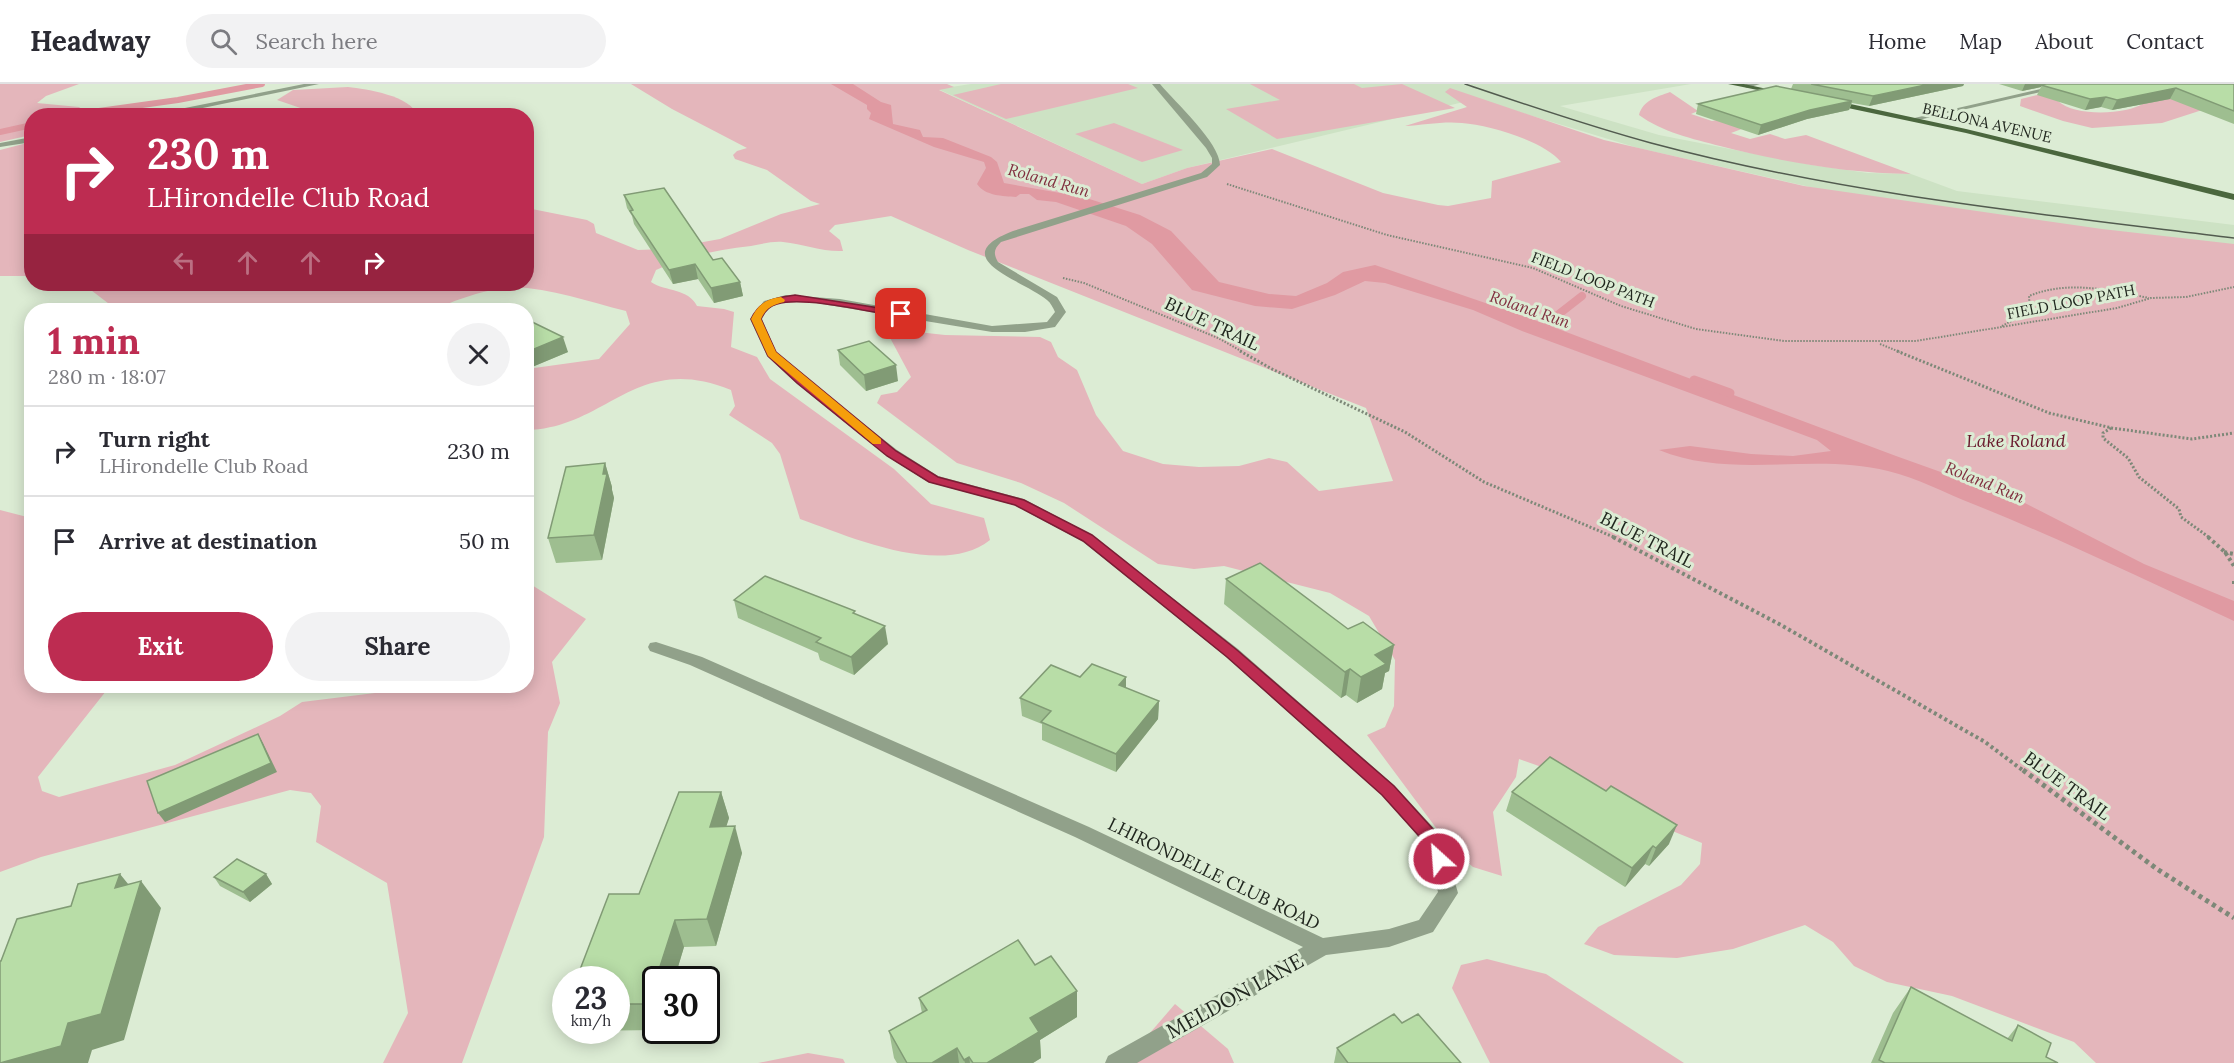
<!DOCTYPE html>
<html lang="en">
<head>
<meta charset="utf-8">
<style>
	:root { --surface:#fff; --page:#f2f2f3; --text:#2b2b33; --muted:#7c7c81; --line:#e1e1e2; --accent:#bd2c51 }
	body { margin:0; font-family:Lora,serif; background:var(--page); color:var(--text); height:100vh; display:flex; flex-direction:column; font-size:22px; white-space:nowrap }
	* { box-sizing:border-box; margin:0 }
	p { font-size:20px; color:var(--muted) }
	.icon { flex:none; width:33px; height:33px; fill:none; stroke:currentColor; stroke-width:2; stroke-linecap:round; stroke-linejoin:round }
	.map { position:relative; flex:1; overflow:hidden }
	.side { position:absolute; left:24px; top:219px; width:510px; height:390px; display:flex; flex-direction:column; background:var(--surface); border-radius:24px; box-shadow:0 3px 15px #0003 }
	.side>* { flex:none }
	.hud { position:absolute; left:24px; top:24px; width:510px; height:183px; border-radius:24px; box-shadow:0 3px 15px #0003; background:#bd2c51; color:#fff; overflow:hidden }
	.speed { position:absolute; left:552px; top:882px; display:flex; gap:12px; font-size:30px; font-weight:700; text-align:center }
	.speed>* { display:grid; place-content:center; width:78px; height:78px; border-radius:50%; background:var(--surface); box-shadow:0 3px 15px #0003; line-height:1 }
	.speed small { font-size:15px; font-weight:400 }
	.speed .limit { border:3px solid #111; border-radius:9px; background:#fff; color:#111 }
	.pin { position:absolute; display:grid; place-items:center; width:51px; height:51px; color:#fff; margin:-26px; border-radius:12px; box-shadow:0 3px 9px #0006 }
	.me { position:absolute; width:66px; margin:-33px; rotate:334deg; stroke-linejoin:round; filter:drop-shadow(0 0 4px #0008) }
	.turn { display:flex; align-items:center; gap:21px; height:126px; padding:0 24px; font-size:27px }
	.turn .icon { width:78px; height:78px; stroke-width:2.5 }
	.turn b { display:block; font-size:42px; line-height:51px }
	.lanes { display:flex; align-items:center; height:57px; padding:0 24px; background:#0003; justify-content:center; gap:30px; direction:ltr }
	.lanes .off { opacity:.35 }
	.round { display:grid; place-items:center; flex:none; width:63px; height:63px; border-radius:32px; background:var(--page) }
	.summary { display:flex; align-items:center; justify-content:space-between; height:102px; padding:0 24px }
	h1 { font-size:36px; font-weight:700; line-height:45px; color:var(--accent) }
	.primary-button { display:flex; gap:12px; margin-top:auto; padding:12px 24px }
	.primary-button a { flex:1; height:69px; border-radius:36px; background:var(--accent); color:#fff; font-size:24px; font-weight:700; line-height:69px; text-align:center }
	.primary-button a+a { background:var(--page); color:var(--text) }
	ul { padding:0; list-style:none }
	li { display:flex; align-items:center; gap:18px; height:90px; padding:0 24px; border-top:2px solid var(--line) }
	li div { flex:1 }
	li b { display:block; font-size:22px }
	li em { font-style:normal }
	header { display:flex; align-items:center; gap:36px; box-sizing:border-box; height:84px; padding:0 30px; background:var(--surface); border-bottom:2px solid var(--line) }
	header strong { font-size:28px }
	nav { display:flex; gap:33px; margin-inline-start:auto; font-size:21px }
	.search { width:420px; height:54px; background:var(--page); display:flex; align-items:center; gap:15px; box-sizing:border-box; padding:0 21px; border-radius:33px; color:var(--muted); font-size:22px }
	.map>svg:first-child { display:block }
</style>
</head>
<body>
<header>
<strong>Headway</strong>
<div class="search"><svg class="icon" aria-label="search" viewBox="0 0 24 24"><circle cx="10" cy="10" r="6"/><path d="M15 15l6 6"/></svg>Search here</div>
<nav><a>Home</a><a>Map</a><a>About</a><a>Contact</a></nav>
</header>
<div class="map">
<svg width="2234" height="979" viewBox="0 0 2234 979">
	<rect width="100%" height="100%" fill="#dcecd4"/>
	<path fill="#cde2c4" d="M971 0H1691L1560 22 1659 51 1812 81 1868 89 1911 90 1957 107 2234 141V164L1837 109 1638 64 1476 15 1187 84 1142 100 938 5Z"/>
	<g fill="#e4b6bb" fill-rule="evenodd">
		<path d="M0 0H79L46 12 37 19 79 23 89 31 32 32 31 51 0 58Z"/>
		<path d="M631 0H947L954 3 939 6 1142 100 1187 84 1272 65 1383 109 1438 121 1448 122 1491 114 1492 97 1561 78C1544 57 1489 41 1462 39 1444 37 1423 41 1405 42L1467 23 1445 8 1450 4 1604 56 1804 102 2102 145 2234 160V979H2096L2074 958 1952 912 1887 898 1854 882 1833 858 1805 841 1733 865 1677 874 1614 871 1584 860 1598 843 1681 801 1700 780 1702 759 1618 725 1570 693 1519 675 1516 693 1493 728 1502 792 1473 783 1451 764 1367 651 1385 643 1394 622 1395 576 1369 532 1330 509 1224 482 1194 485 1158 480 1064 419 1021 399 957 379 877 319 881 311 897 308 911 293 888 250 900 246 945 251 1040 253 1051 258 1058 273 1077 286 1096 331 1123 367 1163 380 1199 383 1239 382 1269 374 1287 378 1319 407 1393 397 1366 324 968 166 891 132 835 141 829 147 840 156 843 167C822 168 804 160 783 158 773 157 761 160 751 162 717 166 686 172 656 186L651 198C666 208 688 204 697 222L724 225 734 228 731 263 757 273 770 295 894 385 931 420 984 434 990 456C942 494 851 453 800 435L780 370 772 359 729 331 735 322 731 306C635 267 608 344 527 346V285L599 275 630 240 626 227C589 218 551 204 513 203 494 203 451 217 434 226H117L83 200H382L427 207 445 200H526L527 124 587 136 594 140 596 149 638 166 664 165 720 155 781 130 820 120 811 117 767 86 735 75 733 71 737 67 747 64 672 25Z"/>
		<path d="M1001 0H1128L1138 4 1006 35 953 11Z"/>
		<path d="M1250 0H1354L1362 4 1402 0 1455 24 1277 55 1226 25 1280 16Z"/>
		<path d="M348 3C367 5 411 12 417 31H321L277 16 293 6Z"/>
		<path d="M2054 7 2227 18 2162 39 2092 44 2063 37 2020 22 2021 15ZM2058 17 2144 19C2126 31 2075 33 2058 17Z"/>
		<path d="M1670 8 1698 27 1691 30 1712 37 1722 35 1747 43 1731 49 1750 55 1770 50 1785 55 1806 51 1911 90C1846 89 1783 78 1720 62 1693 55 1662 48 1639 31 1643 16 1657 13 1670 8Z"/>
		<path d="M1114 39 1183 66 1142 78 1075 50Z"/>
		<path d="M31 58V192H0V66Z"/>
		<path d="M0 426 31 434 32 602H110L38 693 42 707 59 713 175 681 280 632 302 618 383 608 397 602H526L527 498 586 535 552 578 560 619 548 648 544 753 462 979H383L408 929 387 799 316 758 321 722 311 709 290 706 41 773 0 788Z"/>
		<path d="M1487 875 1546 890 1684 979H1490L1452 904 1461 881Z"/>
		<path d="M1175 920 1228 965 1234 979H1124Z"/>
		<path d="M808 969 843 975 845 979H758Z"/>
	</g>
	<path fill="#e09aa2" d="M831 0H853L881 18 891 21 893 40 920 46 923 53 943 54 991 73 997 78 1004 99 1083 113 1140 131 1171 147 1219 198 1269 210 1296 212 1327 199 1343 188 1375 181 1529 234 1896 372 2019 416 2144 480 2234 517V537C2147 497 2061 455 1973 420 1945 409 1917 394 1888 387 1813 368 1732 396 1659 366L1690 362 1751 370 1793 372 1831 367 1817 356 1522 247 1473 226 1385 199 1365 197 1335 211 1292 225 1255 222 1192 206 1152 160 1126 142 1056 118 1037 116 1029 110H1020L1016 113C1003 112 985 112 977 100L986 84 984 78 934 63 869 35 871 29 867 25V21Z"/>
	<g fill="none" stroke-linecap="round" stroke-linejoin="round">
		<g stroke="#e09aa2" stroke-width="6">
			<path d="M63 32 178 16 262 0"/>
			<path d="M0 48 32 41"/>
		</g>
		<path stroke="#e09aa2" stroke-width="8" d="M1541 244 1582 212"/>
		<path stroke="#e09aa2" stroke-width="9" d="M1694 296 1730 309"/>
		<g stroke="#7d8878" stroke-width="2" stroke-dasharray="1.5 1.5" stroke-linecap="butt">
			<path d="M1227 100 1387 151 1533 184 1621 222 1696 245 1784 257H1916L2117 224 2151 214 2186 213 2234 203"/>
			<path d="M1063 194 1084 199 1218 254 1243 268"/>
			<path d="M2002 242 2030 227 2029 212C2068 196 2109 206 2149 214"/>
			<path d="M1880 260 1900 268"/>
		</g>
		<g stroke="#7d8878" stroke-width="3" stroke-dasharray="2 2" stroke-linecap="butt">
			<path d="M1240 267 1272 285 1405 348 1484 398 1616 454"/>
			<path d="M1897 267 2049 329 2112 344 2192 355 2234 349"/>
			<path d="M2111 344 2103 349V354L2128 374 2139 393 2179 425 2181 433 2210 454"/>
		</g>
		<g stroke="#7d8878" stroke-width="4" stroke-dasharray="3 3" stroke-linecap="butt">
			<path d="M1613 453 1781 541 1985 658 2025 688"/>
			<path d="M2208 453 2225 468 2234 482"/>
			<path d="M2224 468 2234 470"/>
			<path d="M2234 497V500"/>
		</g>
		<path stroke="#7d8878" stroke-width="5" stroke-dasharray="4 4" stroke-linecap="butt" d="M2023 686 2157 785 2234 834"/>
		<g fill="#91a18a" fill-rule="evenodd">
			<path d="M304 0H319L164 32H145Z"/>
			<path d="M1152 0H1160C1175 18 1220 59 1220 81L1207 93 1001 158C994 165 993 169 998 178L1057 213 1066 228 1055 243 1025 248H992L810 218C791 218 771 215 762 235L776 268 805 294 897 366 938 392 1024 415 1092 451 1238 565 1394 701 1442 753 1458 809 1433 848 1389 863 1326 871 1137 979H1105L1108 972 1303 863 1075 753 690 581 650 567 648 563 650 559 656 558 702 573 1089 743 1323 854 1389 845 1419 836 1438 808 1426 761 1382 711 1226 573 1082 457 1014 421 928 398 887 372 797 300 767 272 750 235 764 217 786 211 840 215 992 242 1047 238 1055 228C1053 224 1051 219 1047 216 1023 196 943 174 1013 147L1201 89 1212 80V74L1206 64Z"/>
			<path d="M1746 0H1760L1747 4 1743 2Z"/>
			<path d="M2062 0H2076L1914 37 1910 35Z"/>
			<path d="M32 53V58L0 63V59Z"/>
		</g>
		<g fill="#4b673e" fill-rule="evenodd">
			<path d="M1728 0H1744L1786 9 1782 11Z"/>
			<path d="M1832 16 1966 45 2234 110V116L1966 49 1829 20 1828 18Z"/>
		</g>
		<path stroke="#525b4f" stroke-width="1.5" d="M1465 0C1527 21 1588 42 1651 59 1841 110 2039 130 2234 154"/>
	</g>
	<g fill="#9ebe90">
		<path d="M1793 0H1964L1963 2 1869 22 1852 19 1849 26 1807 35 1758 51 1696 30 1698 20 1791 5Z"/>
		<path d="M1999 0H2234V40L2170 15 2112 26 2101 23 2085 26 2037 11 2041 3 2022 7Z"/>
		<path d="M624 111 713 176 740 198 743 212 714 219 698 195 673 200 634 140 632 132 627 124Z"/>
		<path d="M526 235 568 268 532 283 526 280Z"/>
		<path d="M838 266 898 297 866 307 840 281Z"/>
		<path d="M605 379 612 403V406L614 414 602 476 556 479 548 454Z"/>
		<path d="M1226 495 1348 545 1394 561 1389 587 1385 589 1382 605 1357 619 1346 611 1341 614 1224 520Z"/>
		<path d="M734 516 855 530 888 560 854 591 820 576 818 569 738 534Z"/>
		<path d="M1080 593H1126V604L1159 617 1158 635 1116 688 1042 656V640L1022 632 1020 614Z"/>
		<path d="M254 602H272L263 607Z"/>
		<path d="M721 708 729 734 726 742 742 769 716 862 684 863 674 896H656V946L579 947 616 946V896L639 810Z"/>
		<path d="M1512 708 1669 760 1649 782 1645 780 1625 803 1506 727Z"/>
		<path d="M266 790 272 800 250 818 220 802 214 793Z"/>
		<path d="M1035 881 1077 933 1040 956 1041 974 1033 979H897L894 974 889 947 922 929 919 914Z"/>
		<path d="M1911 903 2007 955 2018 941 2046 973 2058 979H1871L1893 929Z"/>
		<path d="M1402 939 1461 979H1334L1337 964Z"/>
	</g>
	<g fill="#819b75">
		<path d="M1930 0H1964L1963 2 1869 22 1873 12Z"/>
		<path d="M2025 0H2052L2041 1V3L2022 7Z"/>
		<path d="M2176 4 2170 15 2112 26 2117 16Z"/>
		<path d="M2106 13 2101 23 2085 26 2090 15Z"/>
		<path d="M1852 17 1849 26 1807 35 1758 51 1761 41 1810 26Z"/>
		<path d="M695 180 698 195 673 200 669 186Z"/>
		<path d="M740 198 743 212 714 219 711 204Z"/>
		<path d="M563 253 568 268 532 283 527 268Z"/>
		<path d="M896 281 898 297 866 307 864 291Z"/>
		<path d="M605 379 612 403V406L614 414 602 476 594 451 603 390Z"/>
		<path d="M885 542 888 560 854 591 851 573Z"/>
		<path d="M1394 561 1389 587 1385 589 1382 605 1357 619 1361 593 1375 571Z"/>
		<path d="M1350 585 1346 611 1341 614 1345 588Z"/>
		<path d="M1126 593V611L1119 601Z"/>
		<path d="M260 602H272L263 607Z"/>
		<path d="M1159 617 1158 635 1116 688V670Z"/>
		<path d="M258 650 263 659 277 688 165 738 158 729Z"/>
		<path d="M721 708 729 734 718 769 710 743Z"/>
		<path d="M1677 741 1669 760 1649 782 1656 764Z"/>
		<path d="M735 742 742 769 716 862 707 835Z"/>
		<path d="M1653 762 1645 780 1625 803 1632 784Z"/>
		<path d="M120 790 137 811 141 797 161 824 124 956 92 966 88 979H0L68 939Z"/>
		<path d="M266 790 272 800 250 818 243 808Z"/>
		<path d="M675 836 684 863 674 896H656Z"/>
		<path d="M656 896V939L648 920Z"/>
		<path d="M1077 907V933L1040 956 1041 974 1033 979H987L1030 934Z"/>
		<path d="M957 964 959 979H932Z"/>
		<path d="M969 973 970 979H965L964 976Z"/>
	</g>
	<g fill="#b8dda7" stroke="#819b75" stroke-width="1.5">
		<path d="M1811 0H1930L1873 12Z"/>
		<path d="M2046 0H2234V27L2176 4 2117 16 2106 13 2090 15 2041 1Z"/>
		<path d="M1776 2 1852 17 1810 26 1761 41 1698 20Z"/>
		<path d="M664 104 713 176 722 174 740 198 711 204 695 180 669 186 630 127 633 126 624 111Z"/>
		<path d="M526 235 563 253 527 268Z"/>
		<path d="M869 257 896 281 864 291 838 266Z"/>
		<path d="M605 379 603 390H607L594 451 548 454 566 383Z"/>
		<path d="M1260 479 1348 545 1363 538 1394 561 1375 571 1386 580 1361 593 1350 585 1345 588 1226 495Z"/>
		<path d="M765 492 855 527 853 529 885 542 851 573 816 558 821 554 734 516Z"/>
		<path d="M1092 580 1126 593 1119 601 1159 617 1116 670 1041 638 1051 627 1020 614 1051 581 1080 593Z"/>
		<path d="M258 650 271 679 158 729 147 697Z"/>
		<path d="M1550 673 1606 707 1611 702 1677 741 1656 764 1653 762 1632 784 1512 708Z"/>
		<path d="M679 708H721L710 743 735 742 707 835 675 836 648 920H616V896H576L609 810H639Z"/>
		<path d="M237 775 266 790 243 808 214 793Z"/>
		<path d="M120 790 115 804 141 797 101 930 68 939 61 962 0 979V877H1L17 835 71 822 78 800Z"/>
		<path d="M1018 856 1035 881 1051 872 1077 907 1030 934 1039 948 987 979H973L969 973 964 976 957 964 932 979H907L889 947 927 926 919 914Z"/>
		<path d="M1911 903 2012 957 2018 941 2051 959 2046 973 2058 979H1885L1879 976Z"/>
		<path d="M1394 930 1402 939 1418 930 1461 979H1348L1337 964Z"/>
	</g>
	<path fill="#bd2c51" stroke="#7b1d35" stroke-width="1.5" d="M795 211 905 228V232L901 233C871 228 804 212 777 220 768 222 764 228 761 235L776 268 896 367 938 393 1024 416 1092 451 1237 566 1394 702 1441 754 1448 775 1445 780 1439 782 1433 780 1427 761 1382 711 1227 573 1083 457 1015 421 929 398 887 372 797 299 768 272 751 235C761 215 775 214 795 211Z"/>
	<path fill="#f59e0b" d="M781 213 785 216 784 218C772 221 766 224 761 235L776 268 881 355V360H873L768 272 751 235C758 221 765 215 781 213Z"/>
	<g text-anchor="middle" stroke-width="6" stroke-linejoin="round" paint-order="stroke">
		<g font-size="15" fill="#20261e" stroke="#dcecd4">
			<text transform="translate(1987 39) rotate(13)" y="5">BELLONA AVENUE</text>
			<text transform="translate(1593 196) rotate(21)" y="5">FIELD LOOP PATH</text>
			<text transform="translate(2071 218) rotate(-11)" y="5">FIELD LOOP PATH</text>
		</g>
		<g font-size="16" font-style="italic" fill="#812f3f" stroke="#dcecd4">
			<text transform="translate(1049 96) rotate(16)" y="6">Roland Run</text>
			<text transform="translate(1530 225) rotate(19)" y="6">Roland Run</text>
			<text transform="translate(1985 398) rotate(22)" y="6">Roland Run</text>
		</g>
		<g font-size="18" fill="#20261e" stroke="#dcecd4">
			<text transform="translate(1212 240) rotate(25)" y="6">BLUE TRAIL</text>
			<text transform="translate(1647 456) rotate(27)" y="6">BLUE TRAIL</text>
			<text transform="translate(2067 702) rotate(36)" y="6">BLUE TRAIL</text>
			<text transform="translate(1214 790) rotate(26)" y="6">LHIRONDELLE CLUB ROAD</text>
		</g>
		<g font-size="18" font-style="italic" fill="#69182c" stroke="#dcecd4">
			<text x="2016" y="363">Lake Roland</text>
		</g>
		<g font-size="21" fill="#20261e" stroke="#dcecd4">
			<text transform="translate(1235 912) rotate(-29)" y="7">MELDON LANE</text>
		</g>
	</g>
</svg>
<div class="speed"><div>23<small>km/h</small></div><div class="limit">30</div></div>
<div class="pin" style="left:901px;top:230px;background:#d93025"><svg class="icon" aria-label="arrive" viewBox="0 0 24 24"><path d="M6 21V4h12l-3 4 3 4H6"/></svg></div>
<svg class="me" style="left:1439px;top:775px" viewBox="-20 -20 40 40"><circle r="17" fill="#bd2c51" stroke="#fff" stroke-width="3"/><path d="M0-11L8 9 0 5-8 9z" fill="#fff"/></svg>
<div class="hud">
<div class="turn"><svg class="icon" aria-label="right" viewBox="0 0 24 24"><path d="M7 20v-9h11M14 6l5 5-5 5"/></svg><div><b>230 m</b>LHirondelle Club Road</div></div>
<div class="lanes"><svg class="icon off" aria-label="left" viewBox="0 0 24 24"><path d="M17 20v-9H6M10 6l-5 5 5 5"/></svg><svg class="icon off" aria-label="ahead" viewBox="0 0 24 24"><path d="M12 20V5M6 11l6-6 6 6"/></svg><svg class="icon off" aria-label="ahead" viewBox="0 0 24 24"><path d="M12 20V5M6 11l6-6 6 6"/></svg><svg class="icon" aria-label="right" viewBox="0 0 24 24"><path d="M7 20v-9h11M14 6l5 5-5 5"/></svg></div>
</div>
<section class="side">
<div class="summary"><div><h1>1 min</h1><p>280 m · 18:07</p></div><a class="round"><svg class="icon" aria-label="close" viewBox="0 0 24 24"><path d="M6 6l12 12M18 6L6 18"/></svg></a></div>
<ul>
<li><svg class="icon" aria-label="right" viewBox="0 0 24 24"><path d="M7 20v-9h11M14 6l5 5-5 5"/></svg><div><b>Turn right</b><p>LHirondelle Club Road</p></div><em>230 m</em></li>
<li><svg class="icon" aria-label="arrive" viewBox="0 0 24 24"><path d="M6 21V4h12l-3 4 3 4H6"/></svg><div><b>Arrive at destination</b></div><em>50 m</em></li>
</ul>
<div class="primary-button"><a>Exit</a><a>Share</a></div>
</section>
</div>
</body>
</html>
